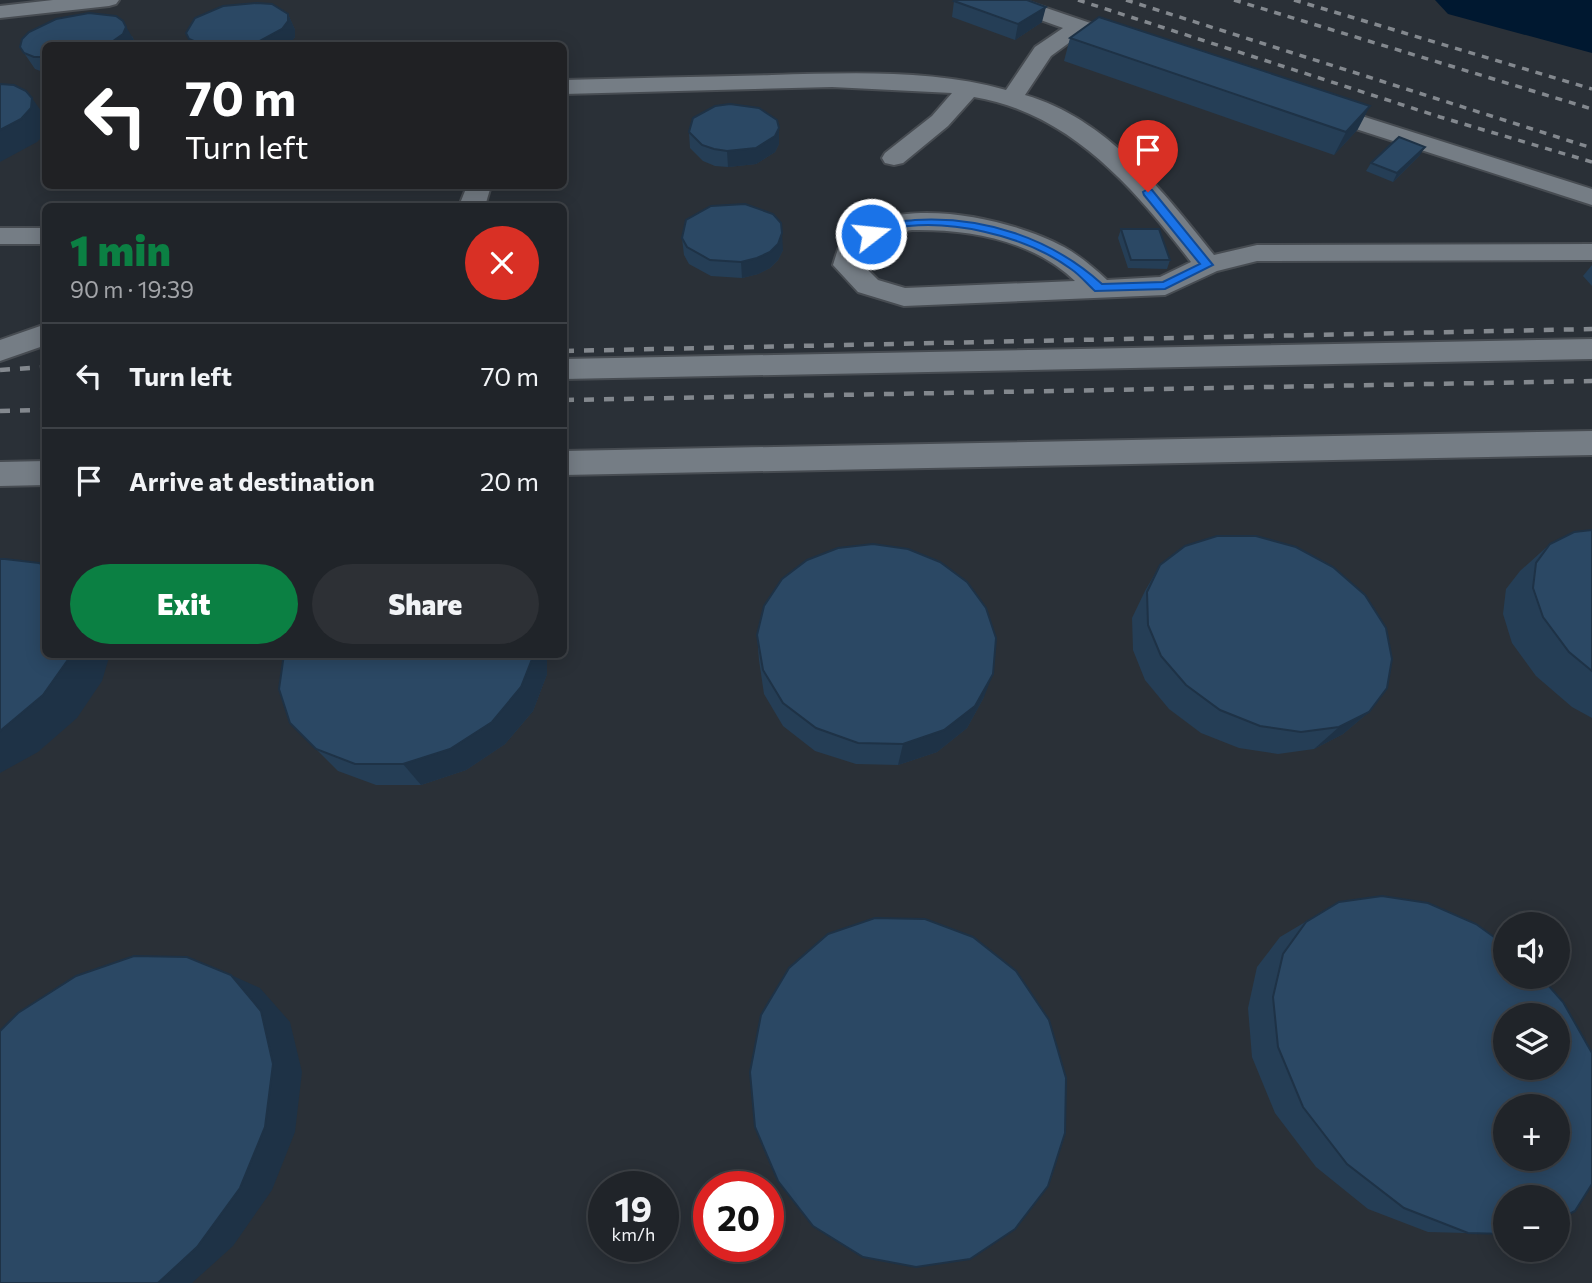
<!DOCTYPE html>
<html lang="en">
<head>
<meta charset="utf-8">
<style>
	:root { --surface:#202429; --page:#2d3035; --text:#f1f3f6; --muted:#a2a4a8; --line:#3d4146; --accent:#0b8043 }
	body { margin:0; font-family:Commissioner,sans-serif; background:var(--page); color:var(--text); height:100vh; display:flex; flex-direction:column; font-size:26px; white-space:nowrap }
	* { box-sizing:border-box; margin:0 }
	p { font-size:23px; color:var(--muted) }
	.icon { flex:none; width:38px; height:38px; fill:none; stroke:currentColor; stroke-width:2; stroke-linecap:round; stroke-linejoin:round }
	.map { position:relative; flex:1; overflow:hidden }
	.panel { position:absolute; left:42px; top:203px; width:525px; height:455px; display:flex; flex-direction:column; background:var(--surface); border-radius:10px; box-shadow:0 4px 18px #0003,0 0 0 2px var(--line) }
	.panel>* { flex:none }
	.banner { position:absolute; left:42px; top:42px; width:525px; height:147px; border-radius:10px; box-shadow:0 4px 18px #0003,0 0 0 2px var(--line); background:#202124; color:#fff; overflow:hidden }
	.controls { position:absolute; left:1493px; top:912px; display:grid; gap:14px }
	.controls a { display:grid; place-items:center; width:77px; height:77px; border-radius:50%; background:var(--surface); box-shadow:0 4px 18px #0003,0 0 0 2px var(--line); font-size:35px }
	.speed { position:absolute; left:588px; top:1171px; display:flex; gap:14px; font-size:35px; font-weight:700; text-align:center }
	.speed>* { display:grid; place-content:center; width:91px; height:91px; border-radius:50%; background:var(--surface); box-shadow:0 4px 18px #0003,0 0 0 2px var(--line); line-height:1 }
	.speed small { font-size:18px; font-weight:400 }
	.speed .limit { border:10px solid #d22; background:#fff; color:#111 }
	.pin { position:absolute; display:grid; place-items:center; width:60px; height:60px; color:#fff; margin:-72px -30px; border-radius:50% 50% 50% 0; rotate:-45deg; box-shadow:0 0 7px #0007 }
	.pin .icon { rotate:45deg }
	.me { position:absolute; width:77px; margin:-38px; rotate:74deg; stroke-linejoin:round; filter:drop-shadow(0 0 5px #0008) }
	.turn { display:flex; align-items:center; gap:24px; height:147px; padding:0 28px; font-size:32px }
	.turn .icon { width:91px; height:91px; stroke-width:2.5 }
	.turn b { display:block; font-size:49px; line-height:60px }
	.round { display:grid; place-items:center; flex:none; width:74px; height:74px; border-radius:37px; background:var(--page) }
	.head { display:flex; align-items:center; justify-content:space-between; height:119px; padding:0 28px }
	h1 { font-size:42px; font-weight:800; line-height:52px; color:var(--accent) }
	.action { display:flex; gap:14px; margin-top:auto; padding:14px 28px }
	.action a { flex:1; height:80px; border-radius:42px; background:var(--accent); color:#fff; font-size:28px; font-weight:800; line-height:80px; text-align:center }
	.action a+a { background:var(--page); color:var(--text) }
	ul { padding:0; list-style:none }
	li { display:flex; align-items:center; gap:21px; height:105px; padding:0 28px; border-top:2px solid var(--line) }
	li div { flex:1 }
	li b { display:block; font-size:26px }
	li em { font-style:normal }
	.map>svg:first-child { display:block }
</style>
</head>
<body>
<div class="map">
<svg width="1592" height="1283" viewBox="0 0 1592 1283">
	<rect width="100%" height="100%" fill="#2a3037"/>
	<path fill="#001830" d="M1435 0H1592V53L1448 14Z"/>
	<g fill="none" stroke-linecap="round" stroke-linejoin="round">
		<g stroke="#474c52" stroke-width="4">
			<g id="minor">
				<path d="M53 0H119L116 4 109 6 0 18V6Z"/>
				<path d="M993 0H1023L1140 40 1143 45 1140 50 1132 52 1081 34 1051 56 1025 95C1106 118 1164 192 1214 255L1257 245 1592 244V260L1257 261 1217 271 1165 295 904 306 858 292 833 265C836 256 839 242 846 236 899 193 1010 218 1064 247 1080 256 1093 267 1107 280L1160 277 1191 262C1134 188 1070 113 974 97L948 126 903 163 894 165 885 163 882 158 885 153 932 116 952 93 832 87 564 94V80C633 78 703 77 772 75 849 73 931 69 1006 90L1035 47 1063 28 996 4ZM912 230C970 229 1032 240 1075 281L905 288 878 280 861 263 867 246 893 233Z"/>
				<path d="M1311 100 1592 189V205L1303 112 1299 107 1303 102Z"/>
				<path d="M467 186H491L485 206H459Z"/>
				<rect x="0" y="228" width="46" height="16"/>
				<path d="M46 324V345L0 361V340Z"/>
				<path d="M1592 339V359L564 379V359Z"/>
				<path d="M1592 431V455L564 475V451Z"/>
				<path d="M46 461V485L0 486V462Z"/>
			</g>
		</g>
		<use href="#minor" fill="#757d85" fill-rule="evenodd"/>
		<g stroke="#83888e" stroke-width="3.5" stroke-dasharray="7 7" stroke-linecap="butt">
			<path d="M1078 0 1440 117 1592 162"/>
			<path d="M1126 0 1592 148"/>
			<path d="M1234 0 1592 109"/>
			<path d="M1294 0 1592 89"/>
		</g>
		<g stroke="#83888e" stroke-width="4.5" stroke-dasharray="10 10" stroke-linecap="butt">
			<path d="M564 351 1592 329"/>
			<path d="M0 370 46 367"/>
			<path d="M564 400 1592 381"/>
			<path d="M0 411 46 410"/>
		</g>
	</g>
	<g fill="#253e56">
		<path d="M954 1 1042 22 1015 40 952 17Z"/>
		<path d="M288 14 295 30V37L288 46H192L186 33Z"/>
		<path d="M132 36 135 42 134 46H46V73L35 69 20 47Z"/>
		<path d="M1070 38 1358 129 1334 155 1064 61Z"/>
		<path d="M689 132 779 144 775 152 756 164 728 167 715 166 703 161 690 148Z"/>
		<path d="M1420 155 1393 182 1366 171 1371 163Z"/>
		<path d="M1121 229 1170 260 1167 269 1128 268 1118 238Z"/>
		<path d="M682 238 783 250 778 260 770 268 758 274 742 278 711 276 689 264 684 255Z"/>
		<path d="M1592 265V286L1583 276Z"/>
		<path d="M1592 530V718L1572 707 1536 676 1512 643 1503 614 1506 589 1520 571 1550 544Z"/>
		<path d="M1160 565 1369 712 1343 734 1314 749 1278 754 1239 748 1201 733 1169 709 1145 680 1133 650 1132 618 1145 591Z"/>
		<path d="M757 635 984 697 967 728 937 752 898 765 856 764 815 751 783 726 764 694 759 660Z"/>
		<path d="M547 674 533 711 505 744 466 770 421 785H376L338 771 290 723Z"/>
		<path d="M1339 902 1505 1234 1428 1232 1368 1209 1316 1167 1275 1113 1252 1057 1248 1008 1257 967 1280 937Z"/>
	</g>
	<g fill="#1e3246">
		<path d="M1046 7 1042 22 1015 40 1018 24Z"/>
		<path d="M288 14 295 30V37L289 45 242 46Z"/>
		<path d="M123 21 135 42 134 46H106Z"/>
		<path d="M32 98 46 118V133L37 142 0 162V130Z"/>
		<path d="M1370 106 1358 129 1334 155 1346 132Z"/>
		<path d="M779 128V144L775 152 756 164 728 167 727 151Z"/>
		<path d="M1425 147 1420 155 1393 182 1397 173Z"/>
		<path d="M782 233 783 250 778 260 770 268 758 274 742 278 741 262Z"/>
		<path d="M72 654H110L102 681 77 718 38 752 0 773V731Z"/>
		<path d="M534 654H547V674L533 711 505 744 466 770 421 785 403 764Z"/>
		<path d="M993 674 984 697 967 728 937 752 898 765 903 744Z"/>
		<path d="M1369 712 1343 734 1314 749 1339 727Z"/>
		<path d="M231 975 260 988 290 1022 302 1072 295 1132 272 1190 233 1246 192 1283H158Z"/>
	</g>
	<g fill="#2b4864" stroke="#1e3246" stroke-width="2" fill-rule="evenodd">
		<path d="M956 0H1027L1046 7 1018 24 954 1Z"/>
		<path d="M257 3 272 4 288 14V21L282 29 258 42 242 46H206L189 39 186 33 195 18 223 6Z"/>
		<path d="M89 13 116 16 123 21 126 27 123 34 106 46H46V57H34L24 53 20 47 22 39 29 32 56 19Z"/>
		<path d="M1099 17 1370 106 1346 132 1070 38Z"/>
		<path d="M0 84 14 85 26 91 32 98 31 108 21 119 0 130Z"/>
		<path d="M730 104 759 108 777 120 779 128 775 136 756 148 727 151 714 149 702 145 689 132 693 118 715 106Z"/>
		<path d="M1399 137 1425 147 1397 173 1371 163Z"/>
		<path d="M745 204 773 214 781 223 782 233 778 244 770 252 757 258 741 262 710 260 687 247 682 238 686 220 711 206Z"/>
		<path d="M1121 229H1159L1170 260H1131Z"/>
		<path d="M1592 530V671L1569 652 1543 617 1533 588 1536 563 1550 544 1574 532Z"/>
		<path d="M1217 536H1256L1296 547 1333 567 1365 595 1386 628 1392 659 1387 688 1369 712 1339 727 1301 732 1260 726 1220 710 1186 685 1161 656 1148 625 1147 592 1160 565 1185 546Z"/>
		<path d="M873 544 908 549 940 562 967 582 986 608 996 638 993 674 975 706 944 730 903 744 858 743 816 728 783 703 763 670 757 635 764 606 782 579 807 560 838 548Z"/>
		<path d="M0 559H5L39 563 46 566V654H72L43 695 0 731Z"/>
		<path d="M284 654H534L521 687 492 722 450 749 403 764H355L316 749 290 723 279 689Z"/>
		<path d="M1382 896 1428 903 1476 924 1505 945V976H1540L1563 1002 1592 1053V1184L1575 1211 1558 1220V1197H1505V1234L1468 1233 1404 1208 1347 1164 1303 1107 1278 1047 1273 997 1283 954 1306 922 1339 902ZM1505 1015H1558V1068H1505ZM1505 1106H1558V1158H1505Z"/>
		<path d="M875 918 925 919 973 937 1016 971 1049 1020 1066 1078 1065 1133 1048 1186 1015 1229 970 1259 916 1267 863 1257 813 1226 778 1181 755 1127 750 1072 761 1015 789 968 828 934Z"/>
		<path d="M134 956 187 957 231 975 261 1011 273 1064 265 1127 240 1188 197 1247 158 1283H0V1031L18 1013 76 976Z"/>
	</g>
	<path fill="#1a73e8" stroke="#114b97" stroke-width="2" d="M1148 189 1152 190 1213 265 1165 289 1095 291C1087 284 1080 275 1071 269 1025 235 946 217 890 229 884 230 877 235 871 237L865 234C879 221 897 222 915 220 984 216 1051 238 1102 284L1163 282 1200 264 1144 195 1143 192Z"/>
</svg>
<div class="controls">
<a><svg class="icon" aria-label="sound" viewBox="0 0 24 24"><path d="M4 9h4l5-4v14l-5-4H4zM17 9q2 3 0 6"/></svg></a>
<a><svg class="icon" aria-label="layers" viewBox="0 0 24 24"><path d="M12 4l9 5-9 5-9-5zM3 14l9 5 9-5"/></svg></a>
<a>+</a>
<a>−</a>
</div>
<div class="speed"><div>19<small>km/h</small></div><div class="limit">20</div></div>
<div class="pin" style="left:1148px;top:192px;background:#d93025"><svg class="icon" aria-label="arrive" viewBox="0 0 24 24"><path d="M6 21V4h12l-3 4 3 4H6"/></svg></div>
<svg class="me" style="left:871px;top:234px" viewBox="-20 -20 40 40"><circle r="17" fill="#1a73e8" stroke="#fff" stroke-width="3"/><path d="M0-11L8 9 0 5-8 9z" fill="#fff"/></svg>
<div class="banner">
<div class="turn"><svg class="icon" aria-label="left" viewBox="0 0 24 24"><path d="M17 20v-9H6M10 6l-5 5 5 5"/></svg><div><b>70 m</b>Turn left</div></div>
</div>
<section class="panel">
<div class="head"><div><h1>1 min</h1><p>90 m · 19:39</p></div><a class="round" style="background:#d93025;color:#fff"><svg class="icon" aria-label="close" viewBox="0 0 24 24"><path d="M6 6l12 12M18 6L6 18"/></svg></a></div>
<ul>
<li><svg class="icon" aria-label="left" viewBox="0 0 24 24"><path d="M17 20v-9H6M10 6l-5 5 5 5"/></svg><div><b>Turn left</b></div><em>70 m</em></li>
<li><svg class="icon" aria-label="arrive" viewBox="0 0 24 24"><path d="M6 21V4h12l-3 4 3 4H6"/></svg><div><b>Arrive at destination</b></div><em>20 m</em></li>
</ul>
<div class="action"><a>Exit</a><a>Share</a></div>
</section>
</div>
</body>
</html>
